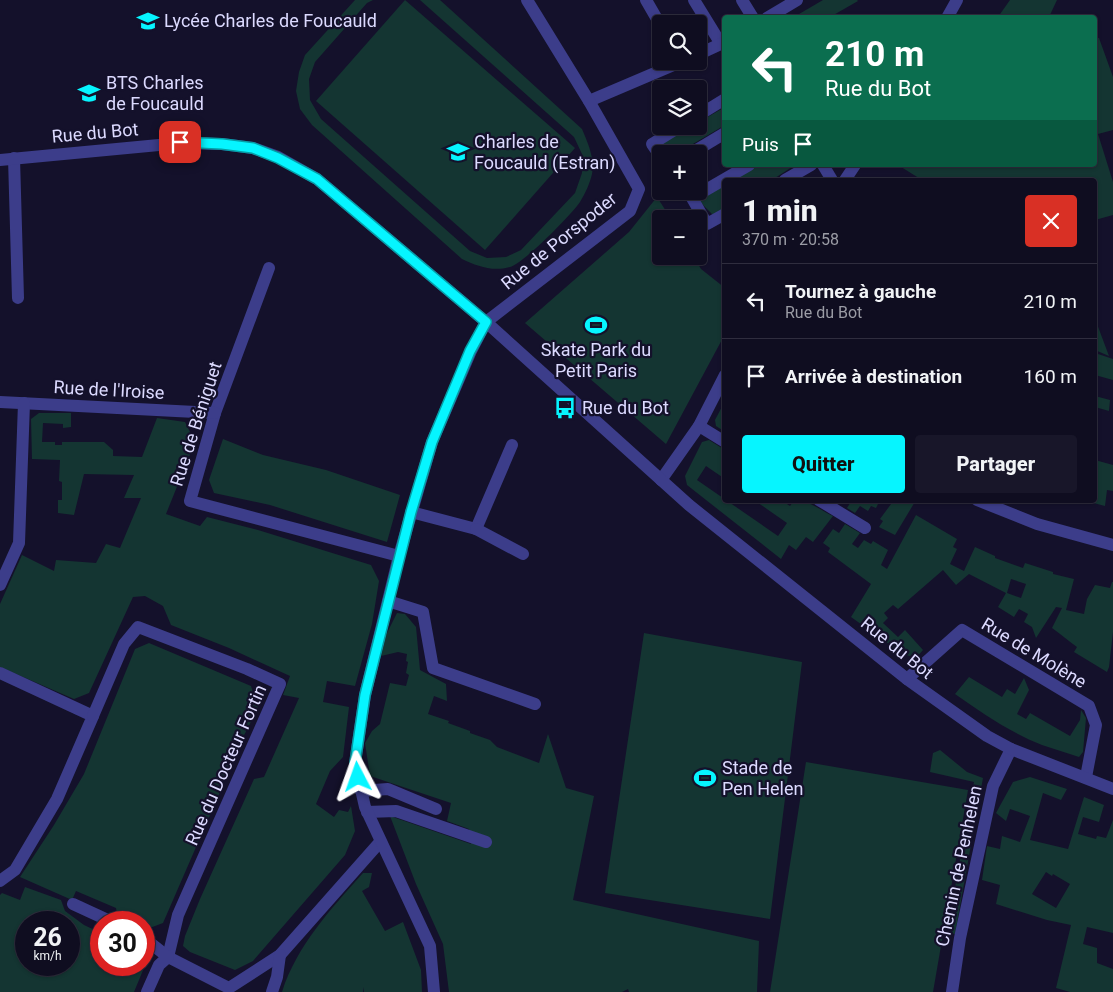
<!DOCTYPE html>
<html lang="fr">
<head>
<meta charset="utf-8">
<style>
	:root { --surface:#0f0d20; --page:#181629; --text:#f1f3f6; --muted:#9b9ca5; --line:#2f2d3e; --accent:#06f5ff }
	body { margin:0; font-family:Roboto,sans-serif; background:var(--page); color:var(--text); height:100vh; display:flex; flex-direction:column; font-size:19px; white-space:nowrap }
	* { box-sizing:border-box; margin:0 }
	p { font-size:16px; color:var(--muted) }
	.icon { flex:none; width:28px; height:28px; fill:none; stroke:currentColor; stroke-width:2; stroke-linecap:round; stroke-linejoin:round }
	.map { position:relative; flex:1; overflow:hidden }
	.drawer { position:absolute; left:722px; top:178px; width:375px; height:325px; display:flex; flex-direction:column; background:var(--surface); border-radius:5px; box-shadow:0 1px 4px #0004,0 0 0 1px var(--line) }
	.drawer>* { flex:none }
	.banner { position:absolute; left:722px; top:15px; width:375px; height:152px; border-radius:5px; box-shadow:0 1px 4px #0004,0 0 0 1px var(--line); background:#0b6e4f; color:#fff; overflow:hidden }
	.fabs { position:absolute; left:652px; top:15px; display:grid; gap:10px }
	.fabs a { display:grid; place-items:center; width:55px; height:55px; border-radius:5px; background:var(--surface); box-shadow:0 1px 4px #0004,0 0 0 1px var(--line); font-size:25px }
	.speed { position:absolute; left:15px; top:911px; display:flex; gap:10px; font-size:25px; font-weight:700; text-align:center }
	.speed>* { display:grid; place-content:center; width:65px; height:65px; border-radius:50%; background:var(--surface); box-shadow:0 1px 4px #0004,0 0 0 1px var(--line); line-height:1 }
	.speed small { font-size:12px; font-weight:400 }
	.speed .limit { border:8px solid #d22; background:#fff; color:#111 }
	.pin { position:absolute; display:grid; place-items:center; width:42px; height:42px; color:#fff; margin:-21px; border-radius:10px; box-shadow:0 2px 8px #0006 }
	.me { position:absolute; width:55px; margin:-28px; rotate:356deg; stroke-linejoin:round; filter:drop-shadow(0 0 4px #0008) }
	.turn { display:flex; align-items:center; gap:18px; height:105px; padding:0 20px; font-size:22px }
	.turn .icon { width:65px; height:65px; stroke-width:2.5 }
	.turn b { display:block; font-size:35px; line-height:42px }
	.then { display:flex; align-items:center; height:48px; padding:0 20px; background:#0003; gap:10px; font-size:19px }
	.round { display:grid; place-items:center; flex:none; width:52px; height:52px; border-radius:5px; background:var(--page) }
	.head { display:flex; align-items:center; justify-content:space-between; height:85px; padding:0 20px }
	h1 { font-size:30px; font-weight:800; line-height:38px }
	.cta { display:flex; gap:10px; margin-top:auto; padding:10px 20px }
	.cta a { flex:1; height:58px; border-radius:5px; background:var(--accent); color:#111; font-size:20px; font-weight:800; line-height:58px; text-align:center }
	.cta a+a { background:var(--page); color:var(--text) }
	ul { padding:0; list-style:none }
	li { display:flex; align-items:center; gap:15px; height:75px; padding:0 20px; border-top:1px solid var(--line) }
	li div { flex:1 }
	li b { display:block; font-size:19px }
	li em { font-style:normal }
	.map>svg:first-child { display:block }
</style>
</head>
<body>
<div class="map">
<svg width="1113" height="992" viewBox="0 0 1113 992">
	<rect width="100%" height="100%" fill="#14112b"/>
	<g fill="#143532" fill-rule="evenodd">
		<path d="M355 0H373L367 3 315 62 309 79 310 100 321 119 470 251 487 258 506 257 521 250 575 193 582 173V154L574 137 420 0H440L582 129C588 143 595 159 592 174 590 183 585 194 580 202 571 215 523 264 510 267 492 272 477 266 462 259L312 125 300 109 296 91 299 72 305 55Z"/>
		<path d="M405 0 575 148 485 250 316 101Z"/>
		<path d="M823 0H857L858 1 830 17H794Z"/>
		<path d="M1010 0H1057L1049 17H998Z"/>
		<path d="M1095 32 1097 38H1099L1113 77V130L1098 134 1113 182V215L1095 220V180H922L898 165H914L919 168 923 165H1095Z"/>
		<path d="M725 107V125L676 154H669L661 142 690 126H699V122Z"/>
		<path d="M758 165H795L772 180H731Z"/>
		<path d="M725 183V209L714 216 697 199Z"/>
		<path d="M657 197 671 219H661V256H693L701 269 725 288V334L666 444 525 323 629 232Z"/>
		<path d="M1095 319 1097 324 1109 356 1095 350Z"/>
		<path d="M1095 353 1113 359V380L1095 375Z"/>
		<path d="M1095 396 1110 400 1109 411 1095 407Z"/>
		<path d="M725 401V432L716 426 715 420Z"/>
		<path d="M39 413H71V427L63 428V424L43 423 42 442H55V445H62V442H104L113 450V456L142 457 157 418 185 422 195 442 166 514 200 526 207 517 258 530 371 565 379 581 372 624 355 686 327 681 323 702 349 707 343 757 330 771 316 804 334 817 339 810 348 812 351 806 355 831 345 855 253 961 235 970 190 952 183 946 185 936 200 899 254 779 264 777 299 698 283 695 290 676 229 648 171 625 163 606 145 596 133 597 89 693 74 699 0 667V604L22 555 54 571 56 560 96 563 106 544 120 548 141 498H124L134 475 84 474 74 515 58 513V500H62V482L59 481 60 460 32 459 31 419Z"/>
		<path d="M223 439 263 455 326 470 400 495 387 542 270 505 214 493 209 480Z"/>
		<path d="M709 440 725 450V456L721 462 725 465V479L706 466 697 480 778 536 787 523 754 500H781L790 506 794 500C808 500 820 510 833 516L813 542 806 537 796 550 789 545 781 559 687 485 685 476 702 442Z"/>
		<path d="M1095 460 1113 465V491L1107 490 1105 506 1082 500H1095Z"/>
		<path d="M852 500H880L876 508 871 506 868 511 860 506 855 513 847 508Z"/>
		<path d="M894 500H916L895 535 879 527 883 521 880 519Z"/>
		<path d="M916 515 957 539 953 547 957 549 950 564 964 571 975 547 995 556V558L1023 568 1025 563 1053 572V574L1074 579 1066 610 1084 614 1087 599 1095 585 1110 588 1112 582H1113V632L1109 667 1107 672 1074 652 1077 647C1068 641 1061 634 1052 628L1062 608 1056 607 1036 638 1032 627 1024 622 1028 614 1019 609 1014 617 998 607 1006 593 969 574 956 585 943 570 898 609 893 605 884 613 888 618 883 623 898 637 905 630 923 650 916 658 903 654 851 617 871 584 828 552 830 548 823 543 833 529 839 533 845 524 860 533 852 544 858 548 864 540 871 544 873 541 888 550 881 565 887 569ZM1011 579 1026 584 1021 598 1007 593Z"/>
		<path d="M397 613 405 614 416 627 420 670 446 684 447 701 434 696 428 714 449 721 448 723 470 731V733L490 740 497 747 539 763 548 734 566 788 594 796 573 900 759 941 757 992H629L628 989 622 992H449L443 944 416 884 390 816 471 844 469 829 447 821 451 803 370 776 365 743 372 731 380 724 390 683 406 686 409 675 406 673 408 662 406 661 407 654 398 652 381 656 386 635Z"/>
		<path d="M644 633 802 662 770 919 605 893Z"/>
		<path d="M149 643 251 686 258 708 238 747 220 792 163 923 147 929 144 927V922H135L117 913 116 908 76 891 72 900 20 877 54 825 84 774 135 649Z"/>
		<path d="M969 677 1002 697 1007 689 1015 694 1024 678 1029 690 1017 714 1026 719 1030 713 1070 736 1080 720 1081 710 1086 718 1083 752 1079 757C1067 753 1054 749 1042 745 1011 733 982 713 955 694Z"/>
		<path d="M940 750 967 772 983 778 955 934 947 932 974 782 930 772 933 753Z"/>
		<path d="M806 762 968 790 933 992H770Z"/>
		<path d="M1030 777 1067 789 1061 800 1043 793 1030 840 1068 849 1084 797 1104 805 1099 822 1083 817 1078 834 1096 839 1097 836 1106 838 1113 820V933L1087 927 1083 944 1097 948V963L1113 969V992H1070L1056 988 1071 925 1047 920 996 904 1000 885 982 880 987 846 1000 849 1002 836 1020 842 1030 816 1010 809 1006 821 996 813 1013 782ZM1046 872 1052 876 1053 874 1070 884 1056 908 1032 894Z"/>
		<path d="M363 873H372L369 887 362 891 385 931 403 922 421 970 422 992H364L363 987V992H282C297 945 331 909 363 873Z"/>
		<path d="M25 887 61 900 65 911 84 925 101 933V965H144V959L146 963 134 992H0V895L2 893 20 900ZM26 922H69V965H26Z"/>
	</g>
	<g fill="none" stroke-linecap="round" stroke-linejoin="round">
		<g stroke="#3c3d8a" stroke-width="12">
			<path d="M646 0 661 26"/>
			<path d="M694 0 721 44"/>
			<path d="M742 0 753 18"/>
			<path d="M767 18 797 0"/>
			<path d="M947 18 957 0"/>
			<path d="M699 54 725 42"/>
			<path d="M589 101 683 61"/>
			<path d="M699 115 725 99"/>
			<path d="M690 154 725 133"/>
			<path d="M661 157 652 144 681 126"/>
			<path d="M14 158 18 298"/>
			<path d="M823 165 832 180"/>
			<path d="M785 180 811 165"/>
			<path d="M845 180 855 165"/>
			<path d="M725 214 707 224 692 198 749 165"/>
			<path d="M269 268 215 413 190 501 399 556"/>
			<path d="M0 402 215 413"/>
			<path d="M699 426 725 442"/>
			<path d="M661 480 699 426 725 375"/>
			<path d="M819 500 865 528"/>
			<path d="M977 500 1037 524 1113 545"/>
			<path d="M411 512 476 529 512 445"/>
			<path d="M476 529 523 554"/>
			<path d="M0 585 19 543 24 403"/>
			<path d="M388 601 423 612 433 668 535 704"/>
			<path d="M0 673 93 716 57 799 15 870 0 881"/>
			<path d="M907 679 962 630 1089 706 1096 725 1086 777"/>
			<path d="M93 716 124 644 138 627 247 669 280 684 178 915 168 957 229 988 280 955 380 842"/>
			<path d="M361 791 388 789 436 809"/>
			<path d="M367 812 396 811 486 842"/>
			<path d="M73 904 112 922"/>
			<path d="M144 938 168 957 159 965 147 992"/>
			<path d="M272 992 277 977 280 955"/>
			<path d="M434 992 430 946 365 807 355 763 365 695 399 556 432 442 471 351 486 322 630 211 639 189 589 101 527 0"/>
			<path d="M952 992 960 938 993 786 1011 749"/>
		</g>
		<path stroke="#3c3d8a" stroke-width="12" d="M0 160 180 143 222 144 253 148 278 157 317 179 486 322 689 505 907 679 987 736 1011 749 1113 789"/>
	</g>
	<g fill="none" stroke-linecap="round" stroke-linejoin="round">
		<g stroke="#049fa6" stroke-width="12">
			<path id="route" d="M180 142 222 144 253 148 278 158 317 179 486 322 470 351 432 442 411 512 365 695 355 763 358 777"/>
		</g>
		<use href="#route" stroke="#06f5ff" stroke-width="9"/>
	</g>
	<defs>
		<g id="school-bare" transform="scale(1.725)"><path d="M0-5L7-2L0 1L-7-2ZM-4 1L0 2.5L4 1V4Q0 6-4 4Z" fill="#06f5ff" stroke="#14112b" stroke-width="2.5" paint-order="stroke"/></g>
		<g id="university-bare" transform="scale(1.725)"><path d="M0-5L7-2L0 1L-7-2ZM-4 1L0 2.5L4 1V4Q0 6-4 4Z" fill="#06f5ff" stroke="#14112b" stroke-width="2.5" paint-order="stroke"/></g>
		<g id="stadium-bare" transform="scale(1.725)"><path d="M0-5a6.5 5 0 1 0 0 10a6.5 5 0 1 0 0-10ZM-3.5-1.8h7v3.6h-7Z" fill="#06f5ff" stroke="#14112b" stroke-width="2.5" paint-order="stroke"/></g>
		<g id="bus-bare" transform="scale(1.725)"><path d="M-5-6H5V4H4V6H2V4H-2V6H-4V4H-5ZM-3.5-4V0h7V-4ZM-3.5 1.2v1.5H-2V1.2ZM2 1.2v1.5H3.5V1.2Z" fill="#06f5ff" stroke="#14112b" stroke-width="2.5" paint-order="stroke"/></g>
	</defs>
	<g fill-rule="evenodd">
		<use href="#school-bare" x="148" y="21"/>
		<use href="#university-bare" x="89" y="93"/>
		<use href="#school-bare" x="458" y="152"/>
		<use href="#stadium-bare" x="596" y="325"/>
		<use href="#bus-bare" x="565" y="408"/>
		<use href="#stadium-bare" x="705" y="778"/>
	</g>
	<g text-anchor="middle" stroke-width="4.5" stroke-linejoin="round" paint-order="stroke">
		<g font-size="18" fill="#dcdaff" stroke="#14112b" text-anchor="start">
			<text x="164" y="27">Lycée Charles de Foucauld</text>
			<text x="106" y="89">BTS Charles<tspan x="106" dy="21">de Foucauld</tspan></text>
			<text x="474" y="148">Charles de<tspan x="474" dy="21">Foucauld (Estran)</tspan></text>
			<text x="596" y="356" text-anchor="middle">Skate Park du<tspan x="596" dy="21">Petit Paris</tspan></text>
			<text x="582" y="414">Rue du Bot</text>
			<text x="722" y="774">Stade de<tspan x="722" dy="21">Pen Helen</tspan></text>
		</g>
		<g font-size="18" fill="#dcdaff" stroke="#14112b">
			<text transform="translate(95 133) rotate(-5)" y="6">Rue du Bot</text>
			<text transform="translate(559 241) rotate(-39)" y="6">Rue de Porspoder</text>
			<text transform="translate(109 390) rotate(3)" y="6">Rue de l'Iroise</text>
			<text transform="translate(196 424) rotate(-72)" y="6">Rue de Béniguet</text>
			<text transform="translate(897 648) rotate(39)" y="6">Rue du Bot</text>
			<text transform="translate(1034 653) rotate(31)" y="6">Rue de Molène</text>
			<text transform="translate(226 765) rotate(-66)" y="6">Rue du Docteur Fortin</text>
			<text transform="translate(959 866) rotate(-78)" y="6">Chemin de Penhelen</text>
		</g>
	</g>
</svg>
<div class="fabs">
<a><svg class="icon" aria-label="search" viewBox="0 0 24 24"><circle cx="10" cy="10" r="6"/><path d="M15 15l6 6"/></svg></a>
<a><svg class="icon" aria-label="layers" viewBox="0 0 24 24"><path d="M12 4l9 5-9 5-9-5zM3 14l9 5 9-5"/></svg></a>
<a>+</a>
<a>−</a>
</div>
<div class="speed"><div>26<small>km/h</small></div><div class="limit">30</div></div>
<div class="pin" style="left:180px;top:142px;background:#d93025"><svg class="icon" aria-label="arrive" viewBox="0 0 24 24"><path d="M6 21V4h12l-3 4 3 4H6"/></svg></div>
<svg class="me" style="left:358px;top:777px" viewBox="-20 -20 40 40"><path d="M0-17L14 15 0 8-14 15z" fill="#06f5ff" stroke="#fff" stroke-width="4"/></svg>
<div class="banner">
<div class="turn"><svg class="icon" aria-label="left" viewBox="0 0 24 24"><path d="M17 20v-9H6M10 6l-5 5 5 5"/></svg><div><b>210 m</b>Rue du Bot</div></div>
<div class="then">Puis<svg class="icon" aria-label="arrive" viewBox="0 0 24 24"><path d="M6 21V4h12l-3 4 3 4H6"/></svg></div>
</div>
<section class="drawer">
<div class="head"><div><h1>1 min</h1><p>370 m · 20:58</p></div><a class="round" style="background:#d93025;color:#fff"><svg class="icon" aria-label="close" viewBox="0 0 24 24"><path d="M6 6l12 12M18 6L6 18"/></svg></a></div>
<ul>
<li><svg class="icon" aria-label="left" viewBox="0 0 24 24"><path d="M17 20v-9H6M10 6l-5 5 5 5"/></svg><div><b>Tournez à gauche</b><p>Rue du Bot</p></div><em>210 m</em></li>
<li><svg class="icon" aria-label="arrive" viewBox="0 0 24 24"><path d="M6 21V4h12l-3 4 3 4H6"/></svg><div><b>Arrivée à destination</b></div><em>160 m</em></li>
</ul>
<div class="cta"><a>Quitter</a><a>Partager</a></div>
</section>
</div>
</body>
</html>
